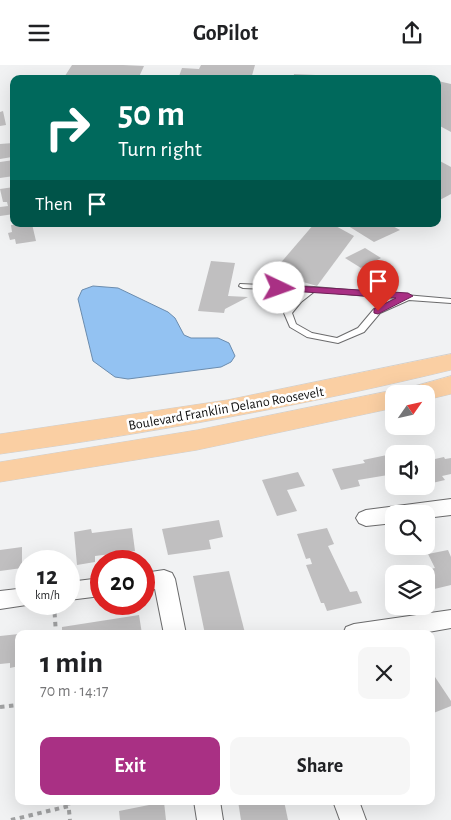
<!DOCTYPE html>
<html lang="en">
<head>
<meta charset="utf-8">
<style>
	:root { --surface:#fff; --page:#f6f6f6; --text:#202124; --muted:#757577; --accent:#a93084 }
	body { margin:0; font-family:"Alegreya Sans",sans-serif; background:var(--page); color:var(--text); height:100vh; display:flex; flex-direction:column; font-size:19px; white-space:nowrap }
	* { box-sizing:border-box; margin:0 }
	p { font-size:16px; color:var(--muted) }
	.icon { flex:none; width:28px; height:28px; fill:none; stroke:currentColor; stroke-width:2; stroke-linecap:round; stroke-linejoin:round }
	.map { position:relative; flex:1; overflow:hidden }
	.details { position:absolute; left:15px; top:565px; width:420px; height:175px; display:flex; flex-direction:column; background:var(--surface); border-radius:10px; box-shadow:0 5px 20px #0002 }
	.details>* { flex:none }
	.top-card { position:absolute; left:10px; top:10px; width:431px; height:152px; border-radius:10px; box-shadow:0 5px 20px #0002; background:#00695c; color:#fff; overflow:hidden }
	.needle { width:32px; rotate:56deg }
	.fabs { position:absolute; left:385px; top:320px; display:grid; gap:10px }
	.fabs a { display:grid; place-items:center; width:50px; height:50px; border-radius:10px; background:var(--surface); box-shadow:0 5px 20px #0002; font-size:25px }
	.speed { position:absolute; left:15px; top:485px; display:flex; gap:10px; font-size:25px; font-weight:700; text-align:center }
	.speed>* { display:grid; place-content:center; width:65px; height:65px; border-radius:50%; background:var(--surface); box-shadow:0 5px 20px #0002; line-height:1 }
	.speed small { font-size:12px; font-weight:400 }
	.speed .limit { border:8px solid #d22; background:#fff; color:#111 }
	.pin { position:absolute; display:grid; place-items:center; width:42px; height:42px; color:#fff; margin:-51px -21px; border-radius:50% 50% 50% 0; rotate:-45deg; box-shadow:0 0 5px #0007 }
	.pin .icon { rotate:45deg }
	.me { position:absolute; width:55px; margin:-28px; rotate:93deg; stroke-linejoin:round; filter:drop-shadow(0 0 4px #0008) }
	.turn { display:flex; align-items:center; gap:18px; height:105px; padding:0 25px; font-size:22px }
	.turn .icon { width:65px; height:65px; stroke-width:2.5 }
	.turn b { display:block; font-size:35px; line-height:42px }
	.then { display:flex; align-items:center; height:48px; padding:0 25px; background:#0003; gap:10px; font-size:19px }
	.round { display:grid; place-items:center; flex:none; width:52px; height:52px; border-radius:10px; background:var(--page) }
	.headline { display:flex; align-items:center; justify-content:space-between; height:85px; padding:0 25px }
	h1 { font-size:30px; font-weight:700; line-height:38px }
	.button { display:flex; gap:10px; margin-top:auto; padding:10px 25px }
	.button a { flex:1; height:58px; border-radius:10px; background:var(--accent); color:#fff; font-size:20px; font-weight:700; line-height:58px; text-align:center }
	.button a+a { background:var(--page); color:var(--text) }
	header { display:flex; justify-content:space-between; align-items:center; height:65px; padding:0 25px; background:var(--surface); font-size:22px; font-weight:700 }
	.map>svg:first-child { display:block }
</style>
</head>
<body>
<header><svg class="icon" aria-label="menu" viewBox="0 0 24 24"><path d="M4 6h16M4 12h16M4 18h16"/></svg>GoPilot<svg class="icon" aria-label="share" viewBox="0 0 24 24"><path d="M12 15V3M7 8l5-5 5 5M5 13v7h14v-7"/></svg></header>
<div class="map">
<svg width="451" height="755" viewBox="0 0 451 755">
	<rect width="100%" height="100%" fill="#f1f2f3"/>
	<path fill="#93c2f2" stroke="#6b8cae" d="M93 221 118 223 168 247 175 253 184 270 191 273H218L229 278 235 291 231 297 221 302 128 314 115 312 93 296 78 234 82 225Z"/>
	<g fill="#c0bfc0">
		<path d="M72 0H123L144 1 138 14H63Z"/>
		<path d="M201 0H255L251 14H178L182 3 199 4Z"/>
		<path d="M294 9 359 12V14H293Z"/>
		<path d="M438 16 451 19V67L438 60Z"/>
		<path d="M3 46 6 60 0 61V47Z"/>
		<path d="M13 78 12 92 0 94V79Z"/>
		<path d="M14 95V111L0 113V97Z"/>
		<path d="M438 95 451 102V129L438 136Z"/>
		<path d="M14 122V149L0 151V142L8 141 7 137H3L0 124Z"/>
		<path d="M32 159 36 176 16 179 15 174 10 175 8 168 12 167 11 160Z"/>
		<path d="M314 159H332L354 171 317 221 272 208Z"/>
		<path d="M345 159H389L400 165 374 177Z"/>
		<path d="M365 183 381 193 361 203 345 193Z"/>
		<path d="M211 196 235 198 228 231 248 232 225 244 224 248 198 246Z"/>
		<path d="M387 390 394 403V409L358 415 360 421 341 425 332 404 365 398 363 395Z"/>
		<path d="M444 392 445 394 451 393V409L442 411 445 415 428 419 426 396Z"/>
		<path d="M298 407 305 421 287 425 297 446 277 451 262 415Z"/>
		<path d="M219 455 223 472 209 475 211 484 168 490 162 464Z"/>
		<path d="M132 463 135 486 95 491V497L77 500 74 467 91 464 92 468Z"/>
		<path d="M327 463 334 479 328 481 350 527 357 526 362 538 327 546 324 538H321L306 500 312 499 310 493 306 494 297 469Z"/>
		<path d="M22 482V503L0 506V485Z"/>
		<path d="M448 485 451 492V520L426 526V509L411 508 435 503 428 489Z"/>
		<path d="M229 506 245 568 205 569 193 511Z"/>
		<path d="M139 550 142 569H62V562Z"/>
		<path d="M19 569V601L10 603V598L0 599V571Z"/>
		<path d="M431 606 451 636V641L431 649Z"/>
		<path d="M238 736H284L288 755H241Z"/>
		<path d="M164 737 166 755H120L119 746Z"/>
	</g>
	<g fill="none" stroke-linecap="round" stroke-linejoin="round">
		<g stroke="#6b6b6c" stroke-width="2">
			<path id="service" d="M240 219 314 222 451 234V238L409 235 380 248 364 267 338 278 307 272 290 262 284 248 295 233 306 226 243 223 239 221ZM315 226 398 234 374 244 358 263 337 273 312 268 296 259 292 248 301 237Z"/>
		</g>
		<g stroke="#6b6b6c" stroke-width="2">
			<g id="minor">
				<path d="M451 434V450L426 453V449H394V458L366 461 359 458 356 453 359 448 366 445Z"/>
				<path d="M164 505 172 508 175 514 186 569H164L155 524 144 526V508Z"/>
				<path d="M101 513V531L69 535V517Z"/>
				<path d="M26 523V539H33L0 544V526Z"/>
				<path d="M451 545V563L417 569H343L346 562 354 559Z"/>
				<path d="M194 736H220L223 755H197Z"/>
				<path d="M333 736H359L366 755H340Z"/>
			</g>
		</g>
		<g stroke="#cfcfcf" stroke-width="1">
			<g id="primary">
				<path d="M451 289V305C302 341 152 368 0 389V369L227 335Z"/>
				<path d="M451 311V329L426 335V329H404L408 323Z"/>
				<path d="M394 325 404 329H394V343L197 385 0 417V397L197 365Z"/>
			</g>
		</g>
		<g stroke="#a1a2a3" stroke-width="4" stroke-dasharray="4.5 4.5" stroke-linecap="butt">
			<path d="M54 539 56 569"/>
			<path d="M0 642 19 640"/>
			<path d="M68 736 70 755"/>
			<path d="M11 755 69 741"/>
		</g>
		<use href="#service" fill="#fff" fill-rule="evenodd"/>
		<use href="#minor" fill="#fff" fill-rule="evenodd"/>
		<use href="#primary" fill="#facfa3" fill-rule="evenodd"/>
	</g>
	<path fill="#a93084" stroke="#6e1f56" d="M279 220 408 228 413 231 378 249 374 248V244L396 233 275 225 274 223Z"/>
	<g text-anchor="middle" stroke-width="5" stroke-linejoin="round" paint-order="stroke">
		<g font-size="14" fill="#0e0e0e" stroke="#fff">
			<text transform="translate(226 343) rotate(-10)" y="5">Boulevard Franklin Delano Roosevelt</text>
		</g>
	</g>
</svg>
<div class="fabs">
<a><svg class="needle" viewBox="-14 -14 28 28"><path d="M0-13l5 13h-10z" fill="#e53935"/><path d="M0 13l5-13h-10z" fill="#757577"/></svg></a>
<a><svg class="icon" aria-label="sound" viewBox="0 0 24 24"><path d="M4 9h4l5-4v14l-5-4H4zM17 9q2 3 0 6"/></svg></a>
<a><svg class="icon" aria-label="search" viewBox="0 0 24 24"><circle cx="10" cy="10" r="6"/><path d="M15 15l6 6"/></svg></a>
<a><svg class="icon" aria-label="layers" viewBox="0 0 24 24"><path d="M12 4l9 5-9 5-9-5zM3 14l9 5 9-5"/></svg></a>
</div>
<div class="speed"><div>12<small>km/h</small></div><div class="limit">20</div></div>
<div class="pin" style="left:378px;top:246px;background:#d93025"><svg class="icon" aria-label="arrive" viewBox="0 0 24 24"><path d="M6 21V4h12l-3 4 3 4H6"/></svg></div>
<svg class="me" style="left:279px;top:223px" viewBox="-20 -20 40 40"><circle r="19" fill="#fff"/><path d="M0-13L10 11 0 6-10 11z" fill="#a93084"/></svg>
<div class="top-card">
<div class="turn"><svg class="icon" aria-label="right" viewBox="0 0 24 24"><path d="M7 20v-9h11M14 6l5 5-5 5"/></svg><div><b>50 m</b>Turn right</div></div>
<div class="then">Then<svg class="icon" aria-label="arrive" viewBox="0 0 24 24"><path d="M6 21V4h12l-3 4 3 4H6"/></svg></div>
</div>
<section class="details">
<div class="headline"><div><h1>1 min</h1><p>70 m · 14:17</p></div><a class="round"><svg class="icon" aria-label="close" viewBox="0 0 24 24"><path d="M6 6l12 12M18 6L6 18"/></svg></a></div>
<div class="button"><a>Exit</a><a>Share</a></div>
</section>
</div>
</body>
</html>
